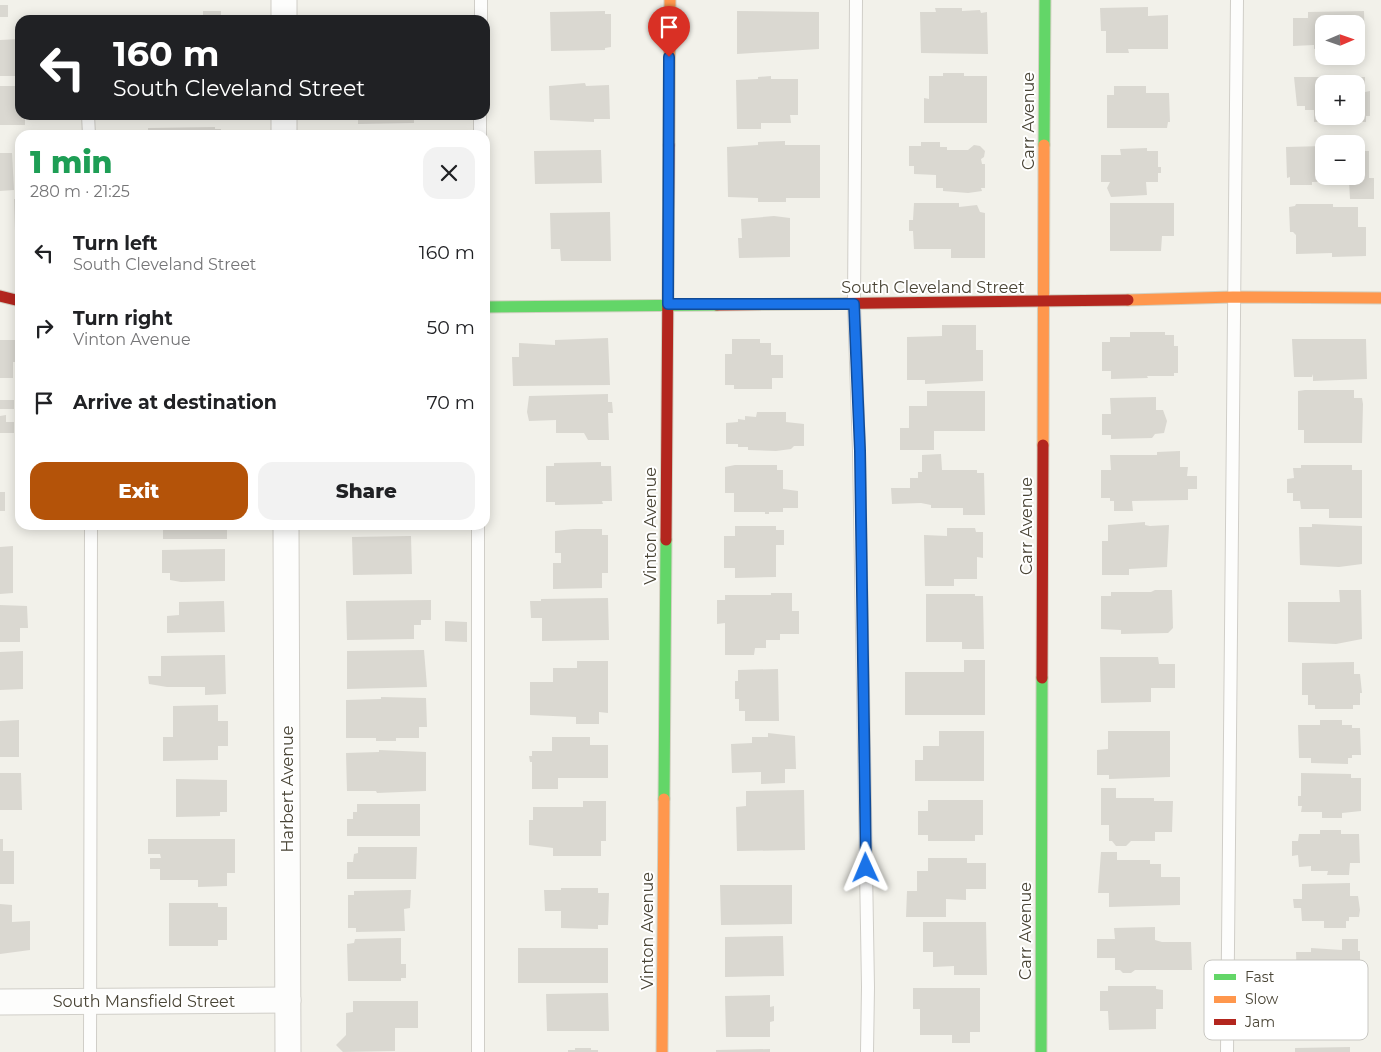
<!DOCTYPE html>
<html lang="en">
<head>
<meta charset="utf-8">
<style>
	:root { --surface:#fff; --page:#f2f2f2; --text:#202124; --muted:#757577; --accent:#b45309 }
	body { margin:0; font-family:Montserrat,sans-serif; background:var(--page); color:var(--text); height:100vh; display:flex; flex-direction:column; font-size:19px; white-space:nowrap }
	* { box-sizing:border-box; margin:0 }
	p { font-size:16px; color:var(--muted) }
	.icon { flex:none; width:28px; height:28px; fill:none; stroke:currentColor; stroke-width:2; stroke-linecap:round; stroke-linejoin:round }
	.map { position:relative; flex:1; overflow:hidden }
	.side { position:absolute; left:15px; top:130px; width:475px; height:400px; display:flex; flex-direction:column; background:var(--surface); border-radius:15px; box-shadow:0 2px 12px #0003 }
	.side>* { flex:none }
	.banner { position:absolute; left:15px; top:15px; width:475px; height:105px; border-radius:15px; box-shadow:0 2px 12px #0003; background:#202124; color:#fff; overflow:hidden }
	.needle { width:32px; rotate:88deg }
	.fabs { position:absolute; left:1315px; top:15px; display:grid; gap:10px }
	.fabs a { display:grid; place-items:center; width:50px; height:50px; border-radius:10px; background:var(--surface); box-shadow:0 2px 12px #0003; font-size:25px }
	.pin { position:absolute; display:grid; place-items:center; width:42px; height:42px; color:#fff; margin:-51px -21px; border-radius:50% 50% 50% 0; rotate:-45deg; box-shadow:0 0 5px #0007 }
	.pin .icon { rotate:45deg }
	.me { position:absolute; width:55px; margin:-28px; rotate:359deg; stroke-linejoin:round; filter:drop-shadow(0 0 4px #0008) }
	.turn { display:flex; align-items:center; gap:18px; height:105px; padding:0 15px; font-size:22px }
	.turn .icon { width:65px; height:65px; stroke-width:2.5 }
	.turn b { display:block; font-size:35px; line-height:42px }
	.round { display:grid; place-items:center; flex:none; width:52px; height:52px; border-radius:15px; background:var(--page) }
	.headline { display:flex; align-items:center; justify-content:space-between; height:85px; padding:0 15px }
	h1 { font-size:30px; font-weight:800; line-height:38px; color:#1e9e55 }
	.cta { display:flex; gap:10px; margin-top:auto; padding:10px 15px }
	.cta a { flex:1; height:58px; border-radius:15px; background:var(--accent); color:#fff; font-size:20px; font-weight:800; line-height:58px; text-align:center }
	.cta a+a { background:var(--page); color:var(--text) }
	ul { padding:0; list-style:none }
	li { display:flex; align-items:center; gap:15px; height:75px; padding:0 15px }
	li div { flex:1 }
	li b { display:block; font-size:19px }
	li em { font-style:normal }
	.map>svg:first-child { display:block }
</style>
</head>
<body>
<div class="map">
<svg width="1381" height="1052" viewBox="0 0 1381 1052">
	<rect width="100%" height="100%" fill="#f2f1ea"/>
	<g fill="#dad8d1" fill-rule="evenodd">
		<rect x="0" y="5" width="8" height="12"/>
		<path d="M1148 7V16L1168 15V49H1128L1129 53H1106V31H1101L1100 8Z"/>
		<path d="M935 8H962V11L980 10 981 13 987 12 988 54 921 53 920 12H936Z"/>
		<path d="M203 11H221V20H186L203 18Z"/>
		<path d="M605 11V14H611V47L605 48V50L551 51 550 12Z"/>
		<path d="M737 11 819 12V49L737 54Z"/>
		<path d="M1364 11 1365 47H1356V24H1324V48L1314 49V45L1293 46V18H1308V12Z"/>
		<path d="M20 39V76H0V40Z"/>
		<path d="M943 73H964V76H987V123H924V98L929 99V76H943Z"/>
		<path d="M771 76V79H798V115H790L791 123H761V129H737L736 80 758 79V77Z"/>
		<path d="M1294 77H1365V92L1370 91V116H1366V122H1314V110H1305V106H1297ZM1324 84H1356V116H1324Z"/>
		<path d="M585 83 586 86 609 85 610 119H594V122L550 120 549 86Z"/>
		<path d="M0 86H20V115H25V125H0Z"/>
		<path d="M1114 86H1146V93H1169L1170 122H1168L1167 128H1107V95H1114Z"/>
		<path d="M348 115H423V119H414V123L358 124V119H348Z"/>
		<path d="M215 127V129H221V135H148V128Z"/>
		<path d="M785 141V145H820V198H786V202H758V198L728 197 727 147 758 145V142Z"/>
		<path d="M921 142H940V147H947V150H968L974 145 980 146 985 151 984 157 981 159 982 164H985V188H981L982 191 968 193 943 191V188H936V175L914 174V166H909V146H921Z"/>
		<path d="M1324 146V176H1356V151H1369V178H1374V199H1350L1349 181 1312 182V185H1290V177L1287 178 1286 147Z"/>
		<path d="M1147 148V151H1158V167H1161V173H1158V182H1146L1147 195 1111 197 1107 188 1110 182H1101V155H1121L1120 149Z"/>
		<path d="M601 150 602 183 535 184 534 151Z"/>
		<path d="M0 153H12L14 190 0 191Z"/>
		<path d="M14 199H20V231H15Z"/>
		<path d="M914 203H959V207L977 205 980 212 985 213V258H951V249H914L913 231H909V220H913Z"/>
		<path d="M1110 203H1174V236H1162L1161 251H1110Z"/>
		<path d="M1296 204H1333V207H1358V227H1366V256L1332 257V253L1296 254V235L1293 232H1290L1289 207 1295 206Z"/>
		<path d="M610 212 611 261H561L560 249H551L550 213Z"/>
		<path d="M774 216 790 218V257L739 258 738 238H742L741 219Z"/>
		<path d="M942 325H976V350H983V381L925 384V380H907V337L942 336Z"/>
		<path d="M1130 332H1165V335H1174V346H1178V373H1174V376H1147L1148 378 1111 379V371H1102V342H1110V337H1130Z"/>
		<path d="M608 338 610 385 513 386 512 357H519V343L555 345V340Z"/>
		<path d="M732 339H760V343H771V355H783V378H772V389H734V385H725V354H732Z"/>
		<path d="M1292 339H1366L1367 379 1313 381V374L1312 377H1294Z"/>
		<path d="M0 340H20V362H13V378H0Z"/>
		<path d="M1305 390H1354V398H1362L1363 404 1362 443H1304V430H1298V391Z"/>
		<path d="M927 391H985V431H934V450H900V428H909V406H927Z"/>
		<path d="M608 394V402H612L613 413H608L609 440H588L584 433H556V420L529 421 527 412 529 396Z"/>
		<path d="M1156 397V410H1163L1167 421 1164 433 1155 434 1152 438 1111 439V435H1102V414H1111L1110 398Z"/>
		<rect x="0" y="400" width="14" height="9"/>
		<path d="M757 412H786V422L804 424V446H794L791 449 776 451 748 450V447H738V444H726V423L738 422V419L745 420V416L756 417Z"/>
		<path d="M6 415V422H14V433H0V416Z"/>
		<path d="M1180 451V467H1188L1187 476H1197V489H1188V500L1132 501 1133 511H1114V501H1110V498H1101V470H1111L1110 455H1157V452Z"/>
		<path d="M941 454 942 470H977V473H984L985 515H963V508H931V505L921 503 892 504 891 488H910V478H918V472H922V455Z"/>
		<path d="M601 462V466H611L612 501H602L603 504 555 505V502H546V466H554V463Z"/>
		<path d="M735 465H777V470H783V489L798 491V508H783V512H769V514H765V512H734V493H725V467Z"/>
		<path d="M1301 465H1352V470H1362V518H1329V509H1301L1300 501H1293V493H1287V479L1294 478 1293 468H1301Z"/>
		<rect x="0" y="492" width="5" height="19"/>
		<path d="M1145 522V525L1150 526 1169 525 1167 567 1129 569V575H1102V541H1108V525Z"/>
		<path d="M1312 524 1362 526V564L1339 567 1300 565 1299 527H1312Z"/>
		<rect x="163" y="525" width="64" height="14"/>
		<path d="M735 526H776V530H784V545H776V577L735 578V568H724V536H735Z"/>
		<path d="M947 528H975L976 532H983V558L977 557V579H954V586H925L924 535 947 536Z"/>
		<path d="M574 529H602V535H608V573H602V588L553 589V563H561V553H555V531Z"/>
		<path d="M411 536 412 574 353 575 352 537Z"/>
		<path d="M13 546V593L0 594V547Z"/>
		<path d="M225 549V581L181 582 170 580V573H162V550Z"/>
		<path d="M1155 590H1172L1173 628 1168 633 1121 634V630L1101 629V596H1111V592H1151Z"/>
		<path d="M1339 590H1361L1362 639 1336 644 1288 642V602H1340Z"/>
		<path d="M771 593H792V611H799V634H780V640H766V648H755L754 655H725V623L717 624V600H725V595H771Z"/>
		<path d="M926 594H975V596H983L984 649H962V642H926Z"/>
		<path d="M608 598 609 640 542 641V618H531L530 601H541V599Z"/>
		<path d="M431 600V620H421V625H414V639L347 640 346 601Z"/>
		<path d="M224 601 225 632 167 633V616L179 615V602Z"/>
		<path d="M0 605 27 606 28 628H20V642H0Z"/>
		<path d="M445 621 467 622V642L445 641Z"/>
		<path d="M424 650 427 687 347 689V651Z"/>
		<path d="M23 651V689L0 690V652Z"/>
		<path d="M225 655 226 694 205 695V687H167L149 684 148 676H161V656Z"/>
		<path d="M1100 657H1158L1159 664H1175V688H1151V702L1101 703Z"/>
		<path d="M964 660H985V715H905V672H964Z"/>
		<path d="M577 661H608V713L599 712V724H576V717L530 715V682H553V668H577Z"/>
		<path d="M1354 662V674H1360L1362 693H1360V705H1353V709H1315V705H1308V695H1302V663Z"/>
		<path d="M778 669 779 721H745V711H739V699H735V681H738V670Z"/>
		<path d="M381 697 426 698 427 727H419V738H396V741H376V738H346V700L381 699Z"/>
		<path d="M218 705V721H228V746H218V760L163 761V737H173V706Z"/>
		<path d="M19 720V757H0V721Z"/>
		<path d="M1320 720H1342V725H1352V728H1360L1361 755H1352V758H1348V764L1311 763V758H1299L1298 725H1320Z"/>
		<path d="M939 731H984V781H915V760H923V746H939Z"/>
		<path d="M1108 731H1170V777L1109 779V775H1097V750L1108 749Z"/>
		<path d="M768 733 795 736 796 769H785V783L761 784V772L732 773 731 744 752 743V737H768Z"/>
		<path d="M552 737H590V745H608V778H558V789H532V762H530L529 756H532V751H552Z"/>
		<path d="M379 750 426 752V791L377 793 376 791H347L346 753 379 752Z"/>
		<path d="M0 773H21L22 810H0Z"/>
		<path d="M1301 773 1351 774V778H1361V811L1342 813V818H1322V812H1301L1302 806H1298V796H1301Z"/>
		<path d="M176 779 227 780V812H220V816L176 817Z"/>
		<path d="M1101 788H1116V798H1154V801H1173L1172 832H1155V841H1131L1126 846H1116L1112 841H1109V825H1101Z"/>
		<path d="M804 790 805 850 737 851 736 807 746 806V791Z"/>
		<path d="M928 800H983V835H975V841H928V835H918V811H928Z"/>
		<path d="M583 801H606V841H601V856H553V848L529 845V820H533V807H583Z"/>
		<path d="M357 804H420V836H347V819H353V812H357Z"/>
		<path d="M1320 830H1341V834H1359L1360 863H1350L1349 875H1327L1328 871H1311V866L1299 867 1298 855 1292 856V841H1298L1299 834H1320Z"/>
		<path d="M0 839H3V851H14V884H0Z"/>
		<path d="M148 839H235V873H227V886L198 887V880H160V869H150V858H161L160 854H148Z"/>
		<path d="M358 847H417L416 879H347V862H353L354 854 358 853Z"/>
		<path d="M1101 852H1117V860H1150V864H1161V877H1180V905L1109 907V893H1098Z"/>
		<path d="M928 858H967V863H986V889H966V900L946 899V917H906L907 891H917V871H928Z"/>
		<path d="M1350 883V896H1358L1360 910 1359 917H1349V921H1346V928H1324V921H1302L1301 908H1294L1293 899H1302V884Z"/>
		<path d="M720 885H792V924L721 925Z"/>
		<path d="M561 888H598V893H609L608 925H598V929L561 928V911H545L544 890H561Z"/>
		<path d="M411 890 410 908 404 909 405 931 356 932V928H348V895H354V891Z"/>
		<path d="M169 903H218V907H227V940H218V946H169Z"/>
		<path d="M0 904 12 905V922L30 921V950L0 954Z"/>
		<path d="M923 922H986L987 975H954V966L933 967V952H923Z"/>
		<path d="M1155 927V940L1162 942H1191L1192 970H1135L1131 973H1123L1120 970H1115V958H1097V939H1115L1114 928Z"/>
		<path d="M783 936 784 976 725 977V937Z"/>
		<path d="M401 938V964H406V978H401V981H348L347 944 354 943 355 939Z"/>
		<path d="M1342 939H1358V951H1360V974H1348L1349 991H1308V983H1297L1296 952H1311V948L1342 950Z"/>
		<rect x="518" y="948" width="90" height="35"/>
		<path d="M1108 986H1156V989L1163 990V1009H1156V1029L1109 1030 1108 1011H1100V991H1108Z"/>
		<path d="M913 988H980V1032H970V1043H952V1035H920V1009H913Z"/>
		<path d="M608 993 609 1031H547L546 994Z"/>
		<path d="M770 995V1007L774 1006V1021L770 1022V1037H726L725 996Z"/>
		<path d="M353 1001H418V1028H395V1051L343 1052 336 1045 346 1035V1013L353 1012Z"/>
		<path d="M1350 1047V1052H1295V1048Z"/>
		<path d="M575 1048H591V1050H598V1052H568V1050H575Z"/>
		<path d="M770 1049V1052H716V1050Z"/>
	</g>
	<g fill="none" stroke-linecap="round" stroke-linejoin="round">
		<g stroke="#d0cec8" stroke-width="14">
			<g id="lane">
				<path d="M856 0 854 304 859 451 868 987 867 1052"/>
				<path d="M481 20V0"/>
				<path d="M88 115 89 135"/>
				<path d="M480 135V115"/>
				<path d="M90 1052 91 525"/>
				<path d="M478 1052V525"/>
				<path d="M1227 1052 1237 0"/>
			</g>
		</g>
		<g stroke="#d0cec8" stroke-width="27">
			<g id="street">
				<path d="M284 0V20"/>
				<path d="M284 115V135"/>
				<path d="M286 525 288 1052"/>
				<path d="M0 1002 288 1000"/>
			</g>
		</g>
		<g stroke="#d2d0c1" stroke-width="13">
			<g id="fast">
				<path d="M1044 145 1045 0"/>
				<path d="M485 307 717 305"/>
				<path d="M664 799 666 540"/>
				<path d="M1041 1052 1042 678"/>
			</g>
		</g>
		<g stroke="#d2d0c1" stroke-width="13">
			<g id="slow">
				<path d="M669 145 670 0"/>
				<path d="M1128 300 1233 297 1381 298"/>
				<path d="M1043 445 1044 145"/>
				<path d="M662 1052 664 799"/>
			</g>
		</g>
		<g stroke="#d2d0c1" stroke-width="13">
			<g id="jam">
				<path d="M0 296 20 301"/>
				<path d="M717 305 1128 300"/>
				<path d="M666 540 669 145"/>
				<path d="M1042 678 1043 445"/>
			</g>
		</g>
		<use href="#lane" stroke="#fdfdfc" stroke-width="12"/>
		<use href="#street" stroke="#fdfdfc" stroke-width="25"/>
		<use href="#fast" stroke="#63d668" stroke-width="11"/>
		<use href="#slow" stroke="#ff974d" stroke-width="11"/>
		<use href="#jam" stroke="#b3261e" stroke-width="11"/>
	</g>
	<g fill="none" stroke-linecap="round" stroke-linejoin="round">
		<g stroke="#114b97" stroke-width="12">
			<path id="route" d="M669 57 668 304H854L860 451 866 868"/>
		</g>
		<use href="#route" stroke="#1a73e8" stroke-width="9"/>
	</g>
	<g text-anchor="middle" stroke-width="4" stroke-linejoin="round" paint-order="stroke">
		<g font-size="16" fill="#494435" stroke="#fff">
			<text transform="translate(1028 121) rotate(-90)" y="6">Carr Avenue</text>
			<text x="933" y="293">South Cleveland Street</text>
			<text transform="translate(650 526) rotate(-90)" y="6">Vinton Avenue</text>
			<text transform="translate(1026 526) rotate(-90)" y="6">Carr Avenue</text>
			<text transform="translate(287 789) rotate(-90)" y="6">Harbert Avenue</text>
			<text transform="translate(647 931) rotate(-90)" y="6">Vinton Avenue</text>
			<text transform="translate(1025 931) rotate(-90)" y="6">Carr Avenue</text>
			<text x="144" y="1007">South Mansfield Street</text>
		</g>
	</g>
	<rect x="1204" y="960" width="164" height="80" rx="8" fill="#fff" stroke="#c8c7c2" stroke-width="1"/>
	<rect x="1214" y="974" width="22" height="6" fill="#63d668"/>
	<rect x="1214" y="996" width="22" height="7" fill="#ff974d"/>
	<rect x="1214" y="1019" width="22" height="6" fill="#b3261e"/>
	<g font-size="14" fill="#494435">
		<text x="1245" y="982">Fast</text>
		<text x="1245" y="1004">Slow</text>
		<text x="1245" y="1027">Jam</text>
	</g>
</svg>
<div class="fabs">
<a><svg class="needle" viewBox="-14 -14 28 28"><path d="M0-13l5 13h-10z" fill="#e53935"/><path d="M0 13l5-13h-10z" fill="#757577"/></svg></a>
<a>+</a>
<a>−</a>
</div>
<div class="pin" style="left:669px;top:57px;background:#d93025"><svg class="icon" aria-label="arrive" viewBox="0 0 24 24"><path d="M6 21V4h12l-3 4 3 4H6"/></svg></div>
<svg class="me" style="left:866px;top:868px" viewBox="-20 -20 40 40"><path d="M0-17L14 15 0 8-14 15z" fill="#1a73e8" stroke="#fff" stroke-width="4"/></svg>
<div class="banner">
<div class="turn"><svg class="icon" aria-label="left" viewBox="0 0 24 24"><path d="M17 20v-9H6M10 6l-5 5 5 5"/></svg><div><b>160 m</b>South Cleveland Street</div></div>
</div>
<section class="side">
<div class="headline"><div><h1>1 min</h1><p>280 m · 21:25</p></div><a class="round"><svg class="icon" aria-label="close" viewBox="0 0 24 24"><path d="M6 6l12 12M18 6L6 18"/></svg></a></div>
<ul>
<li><svg class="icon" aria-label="left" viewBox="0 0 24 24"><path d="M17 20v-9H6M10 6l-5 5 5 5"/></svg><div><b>Turn left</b><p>South Cleveland Street</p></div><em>160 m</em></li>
<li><svg class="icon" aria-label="right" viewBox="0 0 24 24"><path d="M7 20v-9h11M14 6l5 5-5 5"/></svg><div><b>Turn right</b><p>Vinton Avenue</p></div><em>50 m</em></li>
<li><svg class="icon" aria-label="arrive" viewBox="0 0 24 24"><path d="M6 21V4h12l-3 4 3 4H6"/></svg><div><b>Arrive at destination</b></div><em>70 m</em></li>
</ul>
<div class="cta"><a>Exit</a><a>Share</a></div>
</section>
</div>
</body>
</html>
